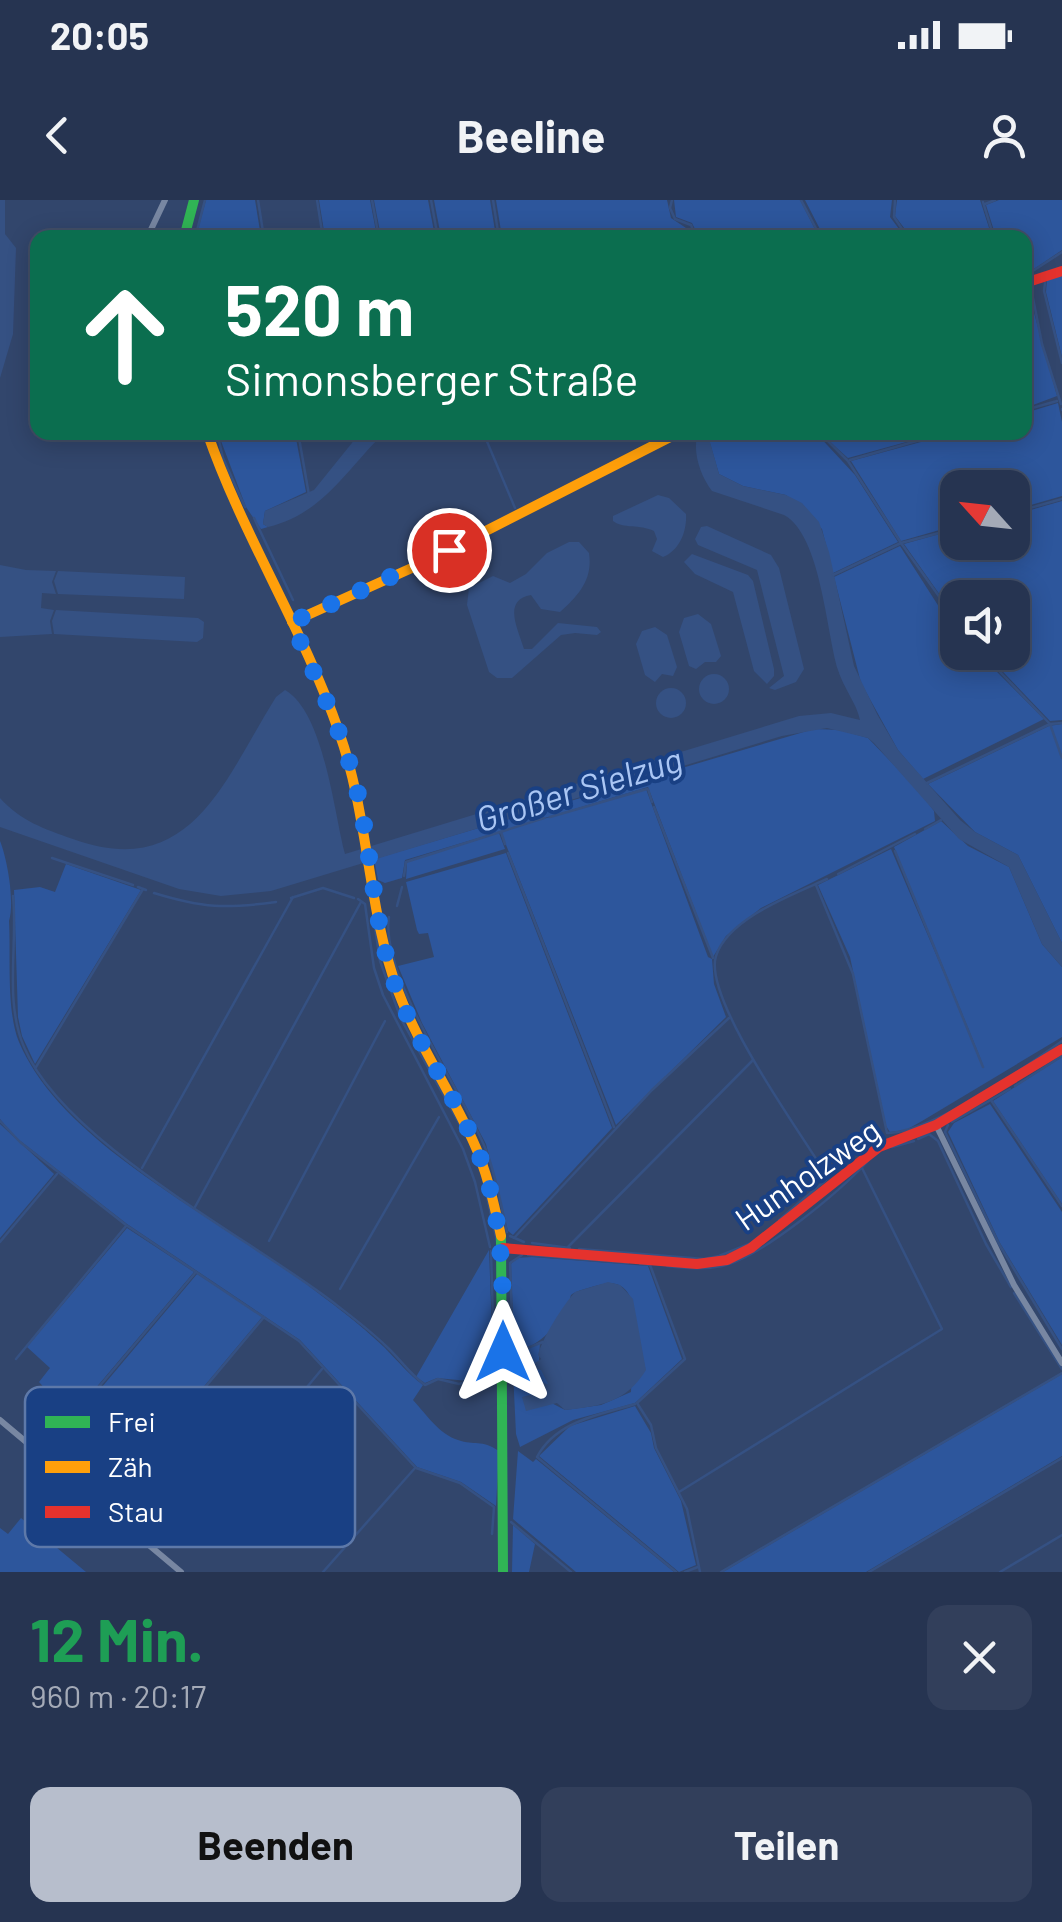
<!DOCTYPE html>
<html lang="de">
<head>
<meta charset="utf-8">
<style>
	:root { --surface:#263451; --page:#323f5b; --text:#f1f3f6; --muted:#a4aab7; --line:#424f68; --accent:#b7becc }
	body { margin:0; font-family:Barlow,sans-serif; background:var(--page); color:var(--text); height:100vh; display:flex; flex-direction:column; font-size:38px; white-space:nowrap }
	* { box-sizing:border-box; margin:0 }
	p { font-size:32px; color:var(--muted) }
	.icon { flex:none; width:55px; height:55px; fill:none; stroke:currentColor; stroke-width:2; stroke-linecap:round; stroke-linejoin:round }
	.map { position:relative; height:1372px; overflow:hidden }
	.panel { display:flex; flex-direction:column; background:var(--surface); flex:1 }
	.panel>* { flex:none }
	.hud { position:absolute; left:30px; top:30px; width:1002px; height:210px; border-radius:20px; box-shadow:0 5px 25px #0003,0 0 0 2px var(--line); background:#0b6e4f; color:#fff; overflow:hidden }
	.needle { width:65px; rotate:297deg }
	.tools { position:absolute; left:940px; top:270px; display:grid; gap:20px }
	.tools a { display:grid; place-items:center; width:90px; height:90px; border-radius:20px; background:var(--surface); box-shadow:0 5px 25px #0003,0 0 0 2px var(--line); font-size:50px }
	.pin { position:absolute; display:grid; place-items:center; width:85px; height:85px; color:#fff; margin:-42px; border:5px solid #fff; border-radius:50%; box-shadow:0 2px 10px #0007 }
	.me { position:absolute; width:110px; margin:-55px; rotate:0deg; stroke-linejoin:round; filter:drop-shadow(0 0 8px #0008) }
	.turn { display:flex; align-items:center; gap:35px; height:210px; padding:0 30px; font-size:45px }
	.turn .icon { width:130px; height:130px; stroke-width:2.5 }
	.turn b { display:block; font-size:70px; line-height:85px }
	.round { display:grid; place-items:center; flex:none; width:105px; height:105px; border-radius:20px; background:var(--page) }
	.overview { display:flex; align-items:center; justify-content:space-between; height:170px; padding:0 30px }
	h1 { font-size:60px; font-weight:700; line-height:75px; color:#1e9e55 }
	.action { display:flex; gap:20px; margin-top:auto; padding:20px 30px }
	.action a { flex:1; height:115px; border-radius:20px; background:var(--accent); color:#111; font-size:40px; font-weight:700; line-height:115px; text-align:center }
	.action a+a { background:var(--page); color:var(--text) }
	.status { display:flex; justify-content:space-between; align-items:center; height:70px; padding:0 50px; background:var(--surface); direction:ltr }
	.status svg { height:28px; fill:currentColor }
	header { display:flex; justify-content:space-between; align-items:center; height:130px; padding:0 30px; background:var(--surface); font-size:45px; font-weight:700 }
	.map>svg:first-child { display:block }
</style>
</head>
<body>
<div class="status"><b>20:05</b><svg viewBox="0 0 49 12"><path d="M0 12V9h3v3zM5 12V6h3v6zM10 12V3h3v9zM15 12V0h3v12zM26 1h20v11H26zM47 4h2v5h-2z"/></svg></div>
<header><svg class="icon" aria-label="back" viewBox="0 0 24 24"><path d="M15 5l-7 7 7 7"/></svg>Beeline<svg class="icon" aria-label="person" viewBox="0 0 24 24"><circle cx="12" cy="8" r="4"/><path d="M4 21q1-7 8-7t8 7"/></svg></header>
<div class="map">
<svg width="1062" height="1372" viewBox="0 0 1062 1372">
	<rect width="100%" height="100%" fill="#32466c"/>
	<g fill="#2d569c">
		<path d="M206 0H255L261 37H196Z"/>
		<path d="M319 0H370L377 37H325Z"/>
		<path d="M374 0H428L435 37H381Z"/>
		<path d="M434 0H490L496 37H441Z"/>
		<path d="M496 0H667L671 18 689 30 692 37 567 38 565 32 561 33V37H502Z"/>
		<path d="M674 0H800L819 37H699L692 23 676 17Z"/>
		<path d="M805 0H892L890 17 905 37H824Z"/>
		<path d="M897 0H980L992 37H911L895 16Z"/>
		<path d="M999 0H1062V50L1025 75V38L996 37 986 5Z"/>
		<path d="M1062 75V157L1046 92 1047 80Z"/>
		<path d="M1025 90 1028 91 1057 196 1025 208Z"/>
		<path d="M1058 203 1062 222V296L1013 310 1012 288H958L957 325 901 341 851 261 954 233 1025 232V213Z"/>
		<path d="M218 233H295L306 292 265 311 263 324 268 327 261 329 246 307Z"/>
		<path d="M707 233H816L855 275 898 342 833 373 822 329 786 295 743 286 719 274Z"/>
		<path d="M820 233H939L848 258Z"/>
		<path d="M1062 301V520L1050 521 985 453 1012 452V398H958L957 419 904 344 957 329 958 342H1012L1013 315Z"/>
		<path d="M900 346 941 410 957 429 958 452 978 453 1044 519 923 579 898 550 861 483 834 377Z"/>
		<path d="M1062 524V743L1018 655 975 632 928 584 1049 526Z"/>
		<path d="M814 529 840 530 868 538 919 591 934 611 935 621 761 708 726 736 713 757 648 587 405 660 402 678 385 683 378 680 374 659Z"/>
		<path d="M642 589H646L708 757 712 759 714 784 726 817 616 925 501 632Z"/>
		<path d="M941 621 968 646 1009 667 1042 744 1062 767V837L922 921 906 930 890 932 886 926 850 757 818 685 891 649 984 867 894 647Z"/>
		<path d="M499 633 505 649 406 679 407 662Z"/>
		<path d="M0 641C7 658 15 701 9 721 11 755 6 811 19 842 62 944 215 1016 301 1080 330 1102 359 1123 384 1147 397 1160 408 1174 423 1185L413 1200C426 1214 439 1234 458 1240 475 1246 481 1239 499 1251L496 1306 461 1282 417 1267 300 1140 127 1024 14 936 0 919Z"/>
		<path d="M506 653 612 928 513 1035 508 1031 486 944 422 823 398 766 434 757 428 733 419 734 417 730 406 682Z"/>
		<path d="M66 664 141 690 35 864 22 836 18 817 14 690 40 687 55 692Z"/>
		<path d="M1062 857V1004L993 901Z"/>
		<path d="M990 904 1062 1012V1145L1000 1043 948 932 954 923Z"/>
		<path d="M0 924 54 974 0 1038Z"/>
		<path d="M127 1028 194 1072 67 1222C52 1210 52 1195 39 1182L50 1168 27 1147Z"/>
		<path d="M489 1050 493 1157 482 1173 468 1181 437 1178 425 1183 416 1177Z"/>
		<path d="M532 1057 648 1066 682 1159 635 1203 573 1220 520 1247 516 1234 512 1151 517 1153 540 1142 539 1162 549 1184 538 1188 534 1194 565 1210 601 1205 631 1192C633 1164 652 1069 599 1085 592 1087 575 1091 571 1095 570 1097 570 1100 569 1103 559 1122 539 1151 514 1149L511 1064 516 1058Z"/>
		<path d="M197 1074 263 1116 129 1276 105 1256 117 1242 89 1217 93 1212 86 1206Z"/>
		<path d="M1062 1174V1256L866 1372H723Z"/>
		<path d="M635 1206 651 1233 654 1248 681 1301 696 1365 679 1372 539 1256 570 1226Z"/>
		<path d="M518 1251 533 1262 536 1259 674 1372H576L513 1319Z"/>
		<path d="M21 1318 86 1372H0V1328L8 1334Z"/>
		<path d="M513 1325 535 1344 529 1372H512Z"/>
	</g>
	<g fill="#355183">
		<path d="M0 0H5V34L16 48 13 134 0 178Z"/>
		<path d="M360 233H384C347 269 323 314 268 327L263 324 265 311 314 290Z"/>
		<path d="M698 233 708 235 719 274 743 286 786 295 802 303 819 322 829 352 854 466 877 514 898 550 960 620 975 632 1018 655 1062 743V767L1042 744 1009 667 959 639 874 543 868 538 827 528 782 536 271 691 221 696 179 689 0 627V598C21 621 44 629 73 639 191 682 224 580 276 497L285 490C324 512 334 613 345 654L799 516 831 513 860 520C857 504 843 487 838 470 826 431 821 335 784 315L712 291C700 275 692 251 698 233Z"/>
		<path d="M658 295 669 298 686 314C687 331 680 350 663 357L652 351 657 339 654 331C640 324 623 329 613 321V316Z"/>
		<path d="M707 326 771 355 779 368 804 469 796 482 775 490 769 488 784 476 757 370 698 345 695 339 701 327Z"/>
		<path d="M569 342H579L589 353C593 379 579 395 560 412L541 409 531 395C502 400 518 429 524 449H532L558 423 597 427 601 432 597 435 575 433 561 435 512 478H497L489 472 467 405 469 388 493 376 510 383 526 374 547 353Z"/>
		<path d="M692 354 748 375 753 381 774 469V476L767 484 754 471 733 392 695 374 684 362Z"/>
		<path d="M0 365 26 370 56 371 52 382 56 394 42 393 41 408 54 410 50 421 52 434 0 437Z"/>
		<path d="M58 371 185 377 184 399 58 394 54 381Z"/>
		<path d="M56 410 198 418 204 422 203 438 197 442 54 434 52 421Z"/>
		<path d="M698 414 711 424 721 456 716 462H705L696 469 689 466 679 432 684 418Z"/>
		<path d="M655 427 667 435 677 467 673 476 662 474 655 482 645 475 636 444 642 431Z"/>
		<circle cx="714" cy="489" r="15"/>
		<circle cx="671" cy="503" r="15"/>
		<path d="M608 1082 620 1085 633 1099 646 1170C626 1202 602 1206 565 1210L557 1203 526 1211 522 1197 534 1194 543 1183 548 1184 541 1170 534 1168 535 1163 541 1159 538 1155C542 1138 564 1104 575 1092Z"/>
	</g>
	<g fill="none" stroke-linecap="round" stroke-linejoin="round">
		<g stroke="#355183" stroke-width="2.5">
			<path d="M258 0 264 38"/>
			<path d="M317 0 323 38"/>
			<path d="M372 0 379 38"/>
			<path d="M431 0 438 38"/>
			<path d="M493 0 499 38"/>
			<path d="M672 0 670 8 675 19 691 25 696 38"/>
			<path d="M801 0 821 38"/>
			<path d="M895 0 894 17 908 38"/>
			<path d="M983 2 994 38"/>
			<path d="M985 4 995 0"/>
			<path d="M564 35V38"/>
			<path d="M195 38 205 0"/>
			<path d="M1025 76 1062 52"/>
			<path d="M1045 83 1044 91 1062 163"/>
			<path d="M1025 89 1031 93"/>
			<path d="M1033 98 1042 144 1061 204"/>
			<path d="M1062 209V210"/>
			<path d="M1025 210 1057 201"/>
			<path d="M217 232 223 258 245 307"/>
			<path d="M298 232 309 295"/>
			<path d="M483 232 515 308"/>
			<path d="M819 232 848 261 901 343 833 375"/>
			<path d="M850 260 948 232"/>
			<path d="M1012 313 1062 299"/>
			<path d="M254 318 293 400"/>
			<path d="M958 328 901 343 958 423"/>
			<path d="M981 452 1050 524 1062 558"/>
			<path d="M927 583 1050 524 1062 523"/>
			<path d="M648 589 652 602"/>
			<path d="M654 607 713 758"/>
			<path d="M550 617 647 589"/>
			<path d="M925 629 941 620"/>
			<path d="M501 632 505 644"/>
			<path d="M895 651 983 867"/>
			<path d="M508 653 614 927"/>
			<path d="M52 658 133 685"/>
			<path d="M406 662 544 618"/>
			<path d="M838 674 915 634"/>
			<path d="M404 676 406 662"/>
			<path d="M816 685 853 774 887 933C932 932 1023 869 1062 841"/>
			<path d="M138 687 146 690"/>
			<path d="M154 693C203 708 225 709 276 702"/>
			<path d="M13 696C18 744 4 801 24 847 64 943 250 1038 334 1103 352 1117 371 1131 387 1147 400 1159 410 1174 425 1185L438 1179 459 1184 476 1179 490 1166 494 1157 491 1051"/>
			<path d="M291 698 323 688 354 698"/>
			<path d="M358 699 365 704 374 768 383 795 463 949 475 982 490 1047"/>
			<path d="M397 706 402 687"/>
			<path d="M373 714 380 761 401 819 468 939"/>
			<path d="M389 717C380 777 463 891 486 950 496 976 501 1004 507 1032"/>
			<path d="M36 867 143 689"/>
			<path d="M1015 886 1062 856"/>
			<path d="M991 900 1062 1006"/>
			<path d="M0 921 20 942 126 1025 299 1141 416 1268 460 1283 494 1307 492 1334"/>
			<path d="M952 922 1010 889"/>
			<path d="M948 925 945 932 999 1044 1062 1149"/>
			<path d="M918 939 929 934 938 941 986 1044 1011 1087"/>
			<path d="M892 947 914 941"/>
			<path d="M820 965C796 926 703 797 716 756 728 718 794 694 827 679"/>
			<path d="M142 968 293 697"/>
			<path d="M483 979 498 1046"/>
			<path d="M195 1007 361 702"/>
			<path d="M779 1020 826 980 827 975"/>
			<path d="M510 1036 524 1042"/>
			<path d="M514 1038 652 890 729 818"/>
			<path d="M269 1041 385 821"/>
			<path d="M0 1042 57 974"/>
			<path d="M532 1043 570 1048"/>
			<path d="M568 1047 753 860"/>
			<path d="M579 1049 704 1059 719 1056 749 1044"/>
			<path d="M522 1055 510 1063 513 1150H522L543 1142"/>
			<path d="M528 1055 628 1063"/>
			<path d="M640 1064 650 1065 685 1159 637 1203 651 1225 656 1248 687 1309 700 1372"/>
			<path d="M667 1066C685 1068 703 1070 722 1066 762 1057 839 992 868 961"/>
			<path d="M340 1089 439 917"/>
			<path d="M1014 1093 1062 1169"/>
			<path d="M16 1159 126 1026"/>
			<path d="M635 1204C599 1215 556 1221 537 1257L676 1372"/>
			<path d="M81 1208 196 1072"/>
			<path d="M140 1265 264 1117"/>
			<path d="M679 1292 942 1129 862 968"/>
			<path d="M205 1310 322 1169"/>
			<path d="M193 1322 201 1314"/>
			<path d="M511 1322 571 1372"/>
			<path d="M323 1372 415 1268"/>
			<path d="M685 1372 698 1367"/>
			<path d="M721 1372 1062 1173"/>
			<path d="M869 1372 1062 1258"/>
			<path d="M1000 1372 1062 1335"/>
		</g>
		<g stroke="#7887a2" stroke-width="6">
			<path d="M147 38 165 0"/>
			<path d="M936 925 1014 1085 1062 1163"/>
			<path d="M0 1220 181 1372"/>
		</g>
		<g stroke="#30b455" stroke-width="10">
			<path d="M184 38 194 0"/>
			<path d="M501 1036 503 1372"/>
		</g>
		<g stroke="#ff9f0a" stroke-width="10">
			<path d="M207 232C243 336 303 428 339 532 369 616 367 708 398 791 418 844 450 890 473 941 487 971 494 1004 501 1036"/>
			<path d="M292 422 425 362 680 232"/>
		</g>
		<g stroke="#e5322d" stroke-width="10">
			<path d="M1025 83 1062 71"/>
			<path d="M503 1048 697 1064 727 1060 751 1048 879 947 936 925 1062 849"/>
		</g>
	</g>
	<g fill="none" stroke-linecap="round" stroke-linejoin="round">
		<path stroke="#1a73e8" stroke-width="18" stroke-dasharray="0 32.4" d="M449 350 292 422C316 480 346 537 359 599 372 659 374 721 393 779 412 837 450 886 474 942 504 1012 503 1078 503 1152"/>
	</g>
	<g text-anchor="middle" stroke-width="8" stroke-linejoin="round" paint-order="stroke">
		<g font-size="32" fill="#fff" stroke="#194084">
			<text transform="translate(808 975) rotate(-35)" y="11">Hunholzweg</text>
		</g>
		<g font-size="35" font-style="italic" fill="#aac6f4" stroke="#194084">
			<text transform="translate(579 590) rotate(-17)" y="12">Großer Sielzug</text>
		</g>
	</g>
	<rect x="25" y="1187" width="330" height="160" rx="15" fill="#194084" stroke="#5e79a9" stroke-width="2.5"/>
	<rect x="45" y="1216" width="45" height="12" fill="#30b455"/>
	<rect x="45" y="1261" width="45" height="12" fill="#ff9f0a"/>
	<rect x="45" y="1306" width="45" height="12" fill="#e5322d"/>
	<g font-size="28" fill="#fff">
		<text x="108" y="1232">Frei</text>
		<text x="108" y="1277">Zäh</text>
		<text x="108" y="1322">Stau</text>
	</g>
</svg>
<div class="tools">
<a><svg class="needle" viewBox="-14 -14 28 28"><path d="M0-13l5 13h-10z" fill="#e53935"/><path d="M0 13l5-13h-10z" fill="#a4aab7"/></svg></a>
<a><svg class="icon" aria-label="sound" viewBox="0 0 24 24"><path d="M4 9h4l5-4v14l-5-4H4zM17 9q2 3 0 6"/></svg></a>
</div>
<div class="pin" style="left:449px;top:350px;background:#d93025"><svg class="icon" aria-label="arrive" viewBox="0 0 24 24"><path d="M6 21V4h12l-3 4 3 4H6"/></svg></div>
<svg class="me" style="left:503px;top:1152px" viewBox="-20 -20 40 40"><path d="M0-17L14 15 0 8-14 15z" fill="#1a73e8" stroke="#fff" stroke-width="4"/></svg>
<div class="hud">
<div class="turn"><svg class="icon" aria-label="ahead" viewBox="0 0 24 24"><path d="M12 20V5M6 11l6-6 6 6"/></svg><div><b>520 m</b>Simonsberger Straße</div></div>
</div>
</div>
<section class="panel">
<div class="overview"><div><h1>12 Min.</h1><p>960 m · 20:17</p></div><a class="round"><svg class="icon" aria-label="close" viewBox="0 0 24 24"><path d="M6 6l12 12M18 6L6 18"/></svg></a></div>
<div class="action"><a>Beenden</a><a>Teilen</a></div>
</section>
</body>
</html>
